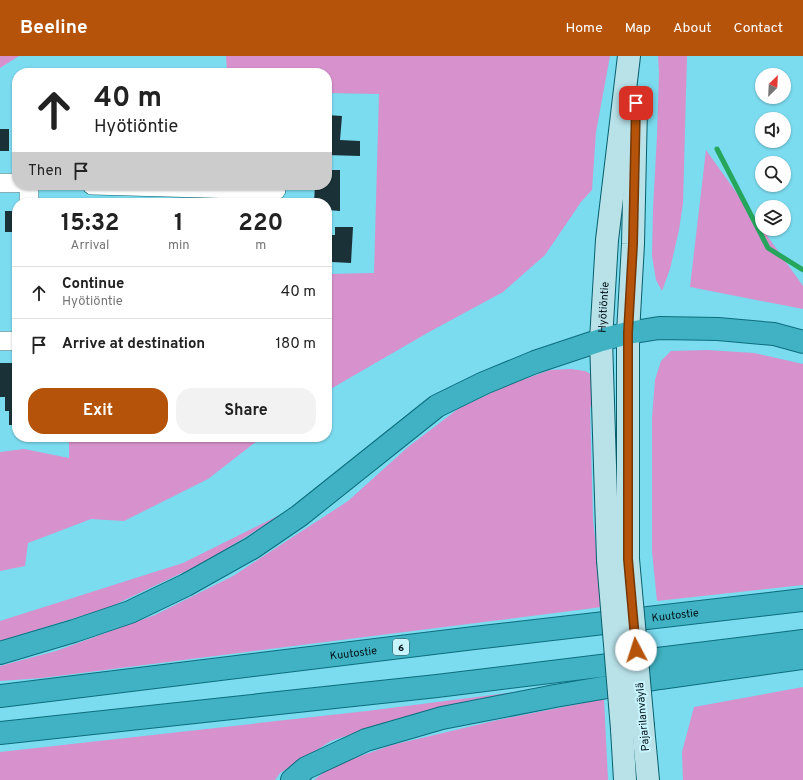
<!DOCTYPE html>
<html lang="en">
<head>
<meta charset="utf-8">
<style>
	:root { --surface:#fff; --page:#f2f2f2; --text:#222; --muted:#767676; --line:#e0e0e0; --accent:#b45309 }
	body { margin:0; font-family:Overpass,sans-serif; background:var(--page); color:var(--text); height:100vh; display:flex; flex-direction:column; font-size:15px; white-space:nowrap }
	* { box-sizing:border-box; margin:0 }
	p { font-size:13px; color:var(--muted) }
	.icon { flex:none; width:22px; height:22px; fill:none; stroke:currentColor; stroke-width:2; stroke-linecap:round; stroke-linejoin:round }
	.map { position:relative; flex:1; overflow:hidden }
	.details { position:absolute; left:12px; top:142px; width:320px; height:244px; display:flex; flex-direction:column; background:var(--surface); border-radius:16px; box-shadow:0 1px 3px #0004 }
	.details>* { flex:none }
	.top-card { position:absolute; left:12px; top:12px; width:320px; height:122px; border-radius:16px; box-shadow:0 1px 3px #0004; background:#fff; color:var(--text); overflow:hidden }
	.needle { width:26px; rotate:24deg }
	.tools { position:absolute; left:755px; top:12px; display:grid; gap:8px }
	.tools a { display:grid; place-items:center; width:36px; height:36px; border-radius:50%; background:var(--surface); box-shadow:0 1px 3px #0004; font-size:20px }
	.pin { position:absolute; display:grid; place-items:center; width:34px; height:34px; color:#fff; margin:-17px; border-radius:8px; box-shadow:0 2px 6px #0006 }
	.me { position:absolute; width:44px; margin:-22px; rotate:355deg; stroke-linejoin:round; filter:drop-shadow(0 0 3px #0008) }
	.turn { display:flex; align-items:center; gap:14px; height:84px; padding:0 16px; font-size:18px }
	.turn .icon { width:52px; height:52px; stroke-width:2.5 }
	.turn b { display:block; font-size:28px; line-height:34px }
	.then { display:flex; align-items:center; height:38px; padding:0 16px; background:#0003; gap:8px; font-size:15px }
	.eta { display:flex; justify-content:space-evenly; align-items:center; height:68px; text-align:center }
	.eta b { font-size:24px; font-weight:700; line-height:28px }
	.cta { display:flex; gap:8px; margin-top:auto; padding:8px 16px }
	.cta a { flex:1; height:46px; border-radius:16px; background:var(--accent); color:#fff; font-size:16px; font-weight:700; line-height:46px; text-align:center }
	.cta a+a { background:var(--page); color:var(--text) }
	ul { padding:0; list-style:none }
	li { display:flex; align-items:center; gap:12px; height:52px; padding:0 16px; border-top:1px solid var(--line) }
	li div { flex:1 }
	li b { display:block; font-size:15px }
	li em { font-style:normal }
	header { display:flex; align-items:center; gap:24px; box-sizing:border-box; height:56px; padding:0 20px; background:var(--accent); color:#fff }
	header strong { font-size:19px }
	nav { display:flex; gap:22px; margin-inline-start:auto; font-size:14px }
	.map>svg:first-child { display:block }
</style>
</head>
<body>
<header>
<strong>Beeline</strong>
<nav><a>Home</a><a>Map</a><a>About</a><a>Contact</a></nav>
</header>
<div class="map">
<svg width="803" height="724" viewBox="0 0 803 724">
	<rect width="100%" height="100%" fill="#7bdbef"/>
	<g fill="#d791cc">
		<path d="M0 0H19L0 12Z"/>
		<path d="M226 0H610L596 76 592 134 581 146 545 199 503 236 429 276 327 335V218L374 217 379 38 327 37V17H227Z"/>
		<path d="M658 0H687L683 147 679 174 670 213 662 235 656 224 652 200 653 153 657 80 659 17Z"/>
		<path d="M706 94 803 230V253L690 231Z"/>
		<path d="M707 294 754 297 803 308V529L657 545 652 495V362L655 324 661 305 671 295Z"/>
		<path d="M571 313 585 315 594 320V338L590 353 593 463 602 551 42 622 0 625V610L56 595 155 559 233 520 348 445 408 391 458 353 508 329 550 314Z"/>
		<path d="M69 381H262L208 423 124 465 91 463 28 487 25 510 0 515V396L24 393 69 402Z"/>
		<path d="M288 455 203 507 110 551 0 585V565L183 507Z"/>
		<path d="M803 631V724H683L682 696 694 651Z"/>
		<path d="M523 635 388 666 331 685 280 717 275 724H0V696L367 655Z"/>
		<path d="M604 643 608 724H314L332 710 392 689 498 664Z"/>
	</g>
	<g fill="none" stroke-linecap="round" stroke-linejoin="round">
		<path stroke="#25a65c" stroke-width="5" d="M717 93 768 192 803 214"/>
	</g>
	<g fill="#1a3237">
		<path d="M327 59 342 60 340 84 360 85V100L327 99Z"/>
		<rect x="0" y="73" width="9" height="22"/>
		<path d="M327 114H340V155L327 154V147H314L315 129H327Z"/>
		<rect x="5" y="155" width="7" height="21"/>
		<path d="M335 171H353L351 207 332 206 331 216 327 215V179H335Z"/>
		<path d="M0 307H16L17 369H9V355H5V341H0Z"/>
	</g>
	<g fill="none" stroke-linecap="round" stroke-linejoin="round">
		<g stroke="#065e6c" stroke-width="20">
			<g id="minor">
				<path d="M0 127H17"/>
				<path d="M92 129 276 134"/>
				<path d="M29 147V129"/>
				<path d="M0 285H17"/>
			</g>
		</g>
		<g stroke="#065e6c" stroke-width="24">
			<g id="secondary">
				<path d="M628 503V277L633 188 636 51"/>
				<path id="s1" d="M608 504 601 284 607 184 629 0"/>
				<path d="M643 670 648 724"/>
				<path d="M622 673 625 724"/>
			</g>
		</g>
		<g stroke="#0b6d7d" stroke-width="24">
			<g id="trunk">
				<path d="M0 597 74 575 130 556 186 529 252 492 299 460 437 350 484 327 535 306 601 284 628 277 659 272 718 273 774 278 803 286"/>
				<path id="s2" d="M0 640 474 582 803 544"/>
				<path d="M0 677 437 630 803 585"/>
				<path d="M292 724 306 712 366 684 442 662 555 640 660 622 803 602"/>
			</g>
		</g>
		<use href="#minor" stroke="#fff" stroke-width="19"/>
		<use href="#secondary" stroke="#b8e2e8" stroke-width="22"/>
		<use href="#trunk" stroke="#40b2c3" stroke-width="22"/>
		<g stroke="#065e6c" stroke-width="24" stroke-linecap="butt">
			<g id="secondary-bridge">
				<path d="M628 503 643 670"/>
				<path d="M608 504 622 673"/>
			</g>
		</g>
		<use href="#secondary-bridge" stroke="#b8e2e8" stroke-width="22"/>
	</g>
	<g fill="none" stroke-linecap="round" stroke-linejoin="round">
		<g stroke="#753606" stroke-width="10">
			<path id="route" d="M636 47 633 188 628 277V503L636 594"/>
		</g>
		<use href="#route" stroke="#b45309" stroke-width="7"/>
	</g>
	<g text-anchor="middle" stroke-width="4" stroke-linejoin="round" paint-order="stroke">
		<rect fill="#c8f4fe" stroke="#3d565c" stroke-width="1" x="393" y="583" width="16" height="16" rx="3"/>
		<g font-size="10" font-weight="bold" fill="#011217">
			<text x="401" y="595">6</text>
		</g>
		<g font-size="11" fill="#011217" stroke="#c8f4fe">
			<text dy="4" stroke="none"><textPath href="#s1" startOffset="253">Hyötiöntie</textPath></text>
			<text dy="4" stroke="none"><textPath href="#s2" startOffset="680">Kuutostie</textPath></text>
			<text dy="4" stroke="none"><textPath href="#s2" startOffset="356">Kuutostie</textPath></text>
			<text transform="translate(642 661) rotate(-95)" y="4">Pajarilanväylä</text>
		</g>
	</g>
</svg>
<div class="tools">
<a><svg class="needle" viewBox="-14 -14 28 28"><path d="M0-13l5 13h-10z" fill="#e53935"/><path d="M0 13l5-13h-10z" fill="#767676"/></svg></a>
<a><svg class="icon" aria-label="sound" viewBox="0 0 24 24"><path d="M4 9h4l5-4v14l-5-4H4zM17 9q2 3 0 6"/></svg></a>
<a><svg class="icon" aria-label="search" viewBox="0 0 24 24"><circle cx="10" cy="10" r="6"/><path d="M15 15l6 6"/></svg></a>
<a><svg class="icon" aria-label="layers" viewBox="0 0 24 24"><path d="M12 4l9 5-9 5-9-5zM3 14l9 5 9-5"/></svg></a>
</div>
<div class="pin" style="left:636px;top:47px;background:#d93025"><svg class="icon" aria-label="arrive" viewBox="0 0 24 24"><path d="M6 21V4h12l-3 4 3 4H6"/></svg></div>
<svg class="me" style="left:636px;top:594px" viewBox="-20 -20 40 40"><circle r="19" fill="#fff"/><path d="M0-13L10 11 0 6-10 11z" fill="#b45309"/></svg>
<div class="top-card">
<div class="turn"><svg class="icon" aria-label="ahead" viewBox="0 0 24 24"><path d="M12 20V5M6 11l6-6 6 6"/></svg><div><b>40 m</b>Hyötiöntie</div></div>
<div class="then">Then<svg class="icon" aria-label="arrive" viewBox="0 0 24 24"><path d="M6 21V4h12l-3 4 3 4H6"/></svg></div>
</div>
<section class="details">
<div class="eta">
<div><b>15:32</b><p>Arrival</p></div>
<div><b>1</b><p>min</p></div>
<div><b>220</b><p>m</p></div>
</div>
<ul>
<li><svg class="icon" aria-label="ahead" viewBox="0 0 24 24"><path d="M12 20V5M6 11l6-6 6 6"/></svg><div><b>Continue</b><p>Hyötiöntie</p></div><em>40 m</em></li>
<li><svg class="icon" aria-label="arrive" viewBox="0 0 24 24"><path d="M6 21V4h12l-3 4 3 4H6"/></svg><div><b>Arrive at destination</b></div><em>180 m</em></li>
</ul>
<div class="cta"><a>Exit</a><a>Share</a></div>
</section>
</div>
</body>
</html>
